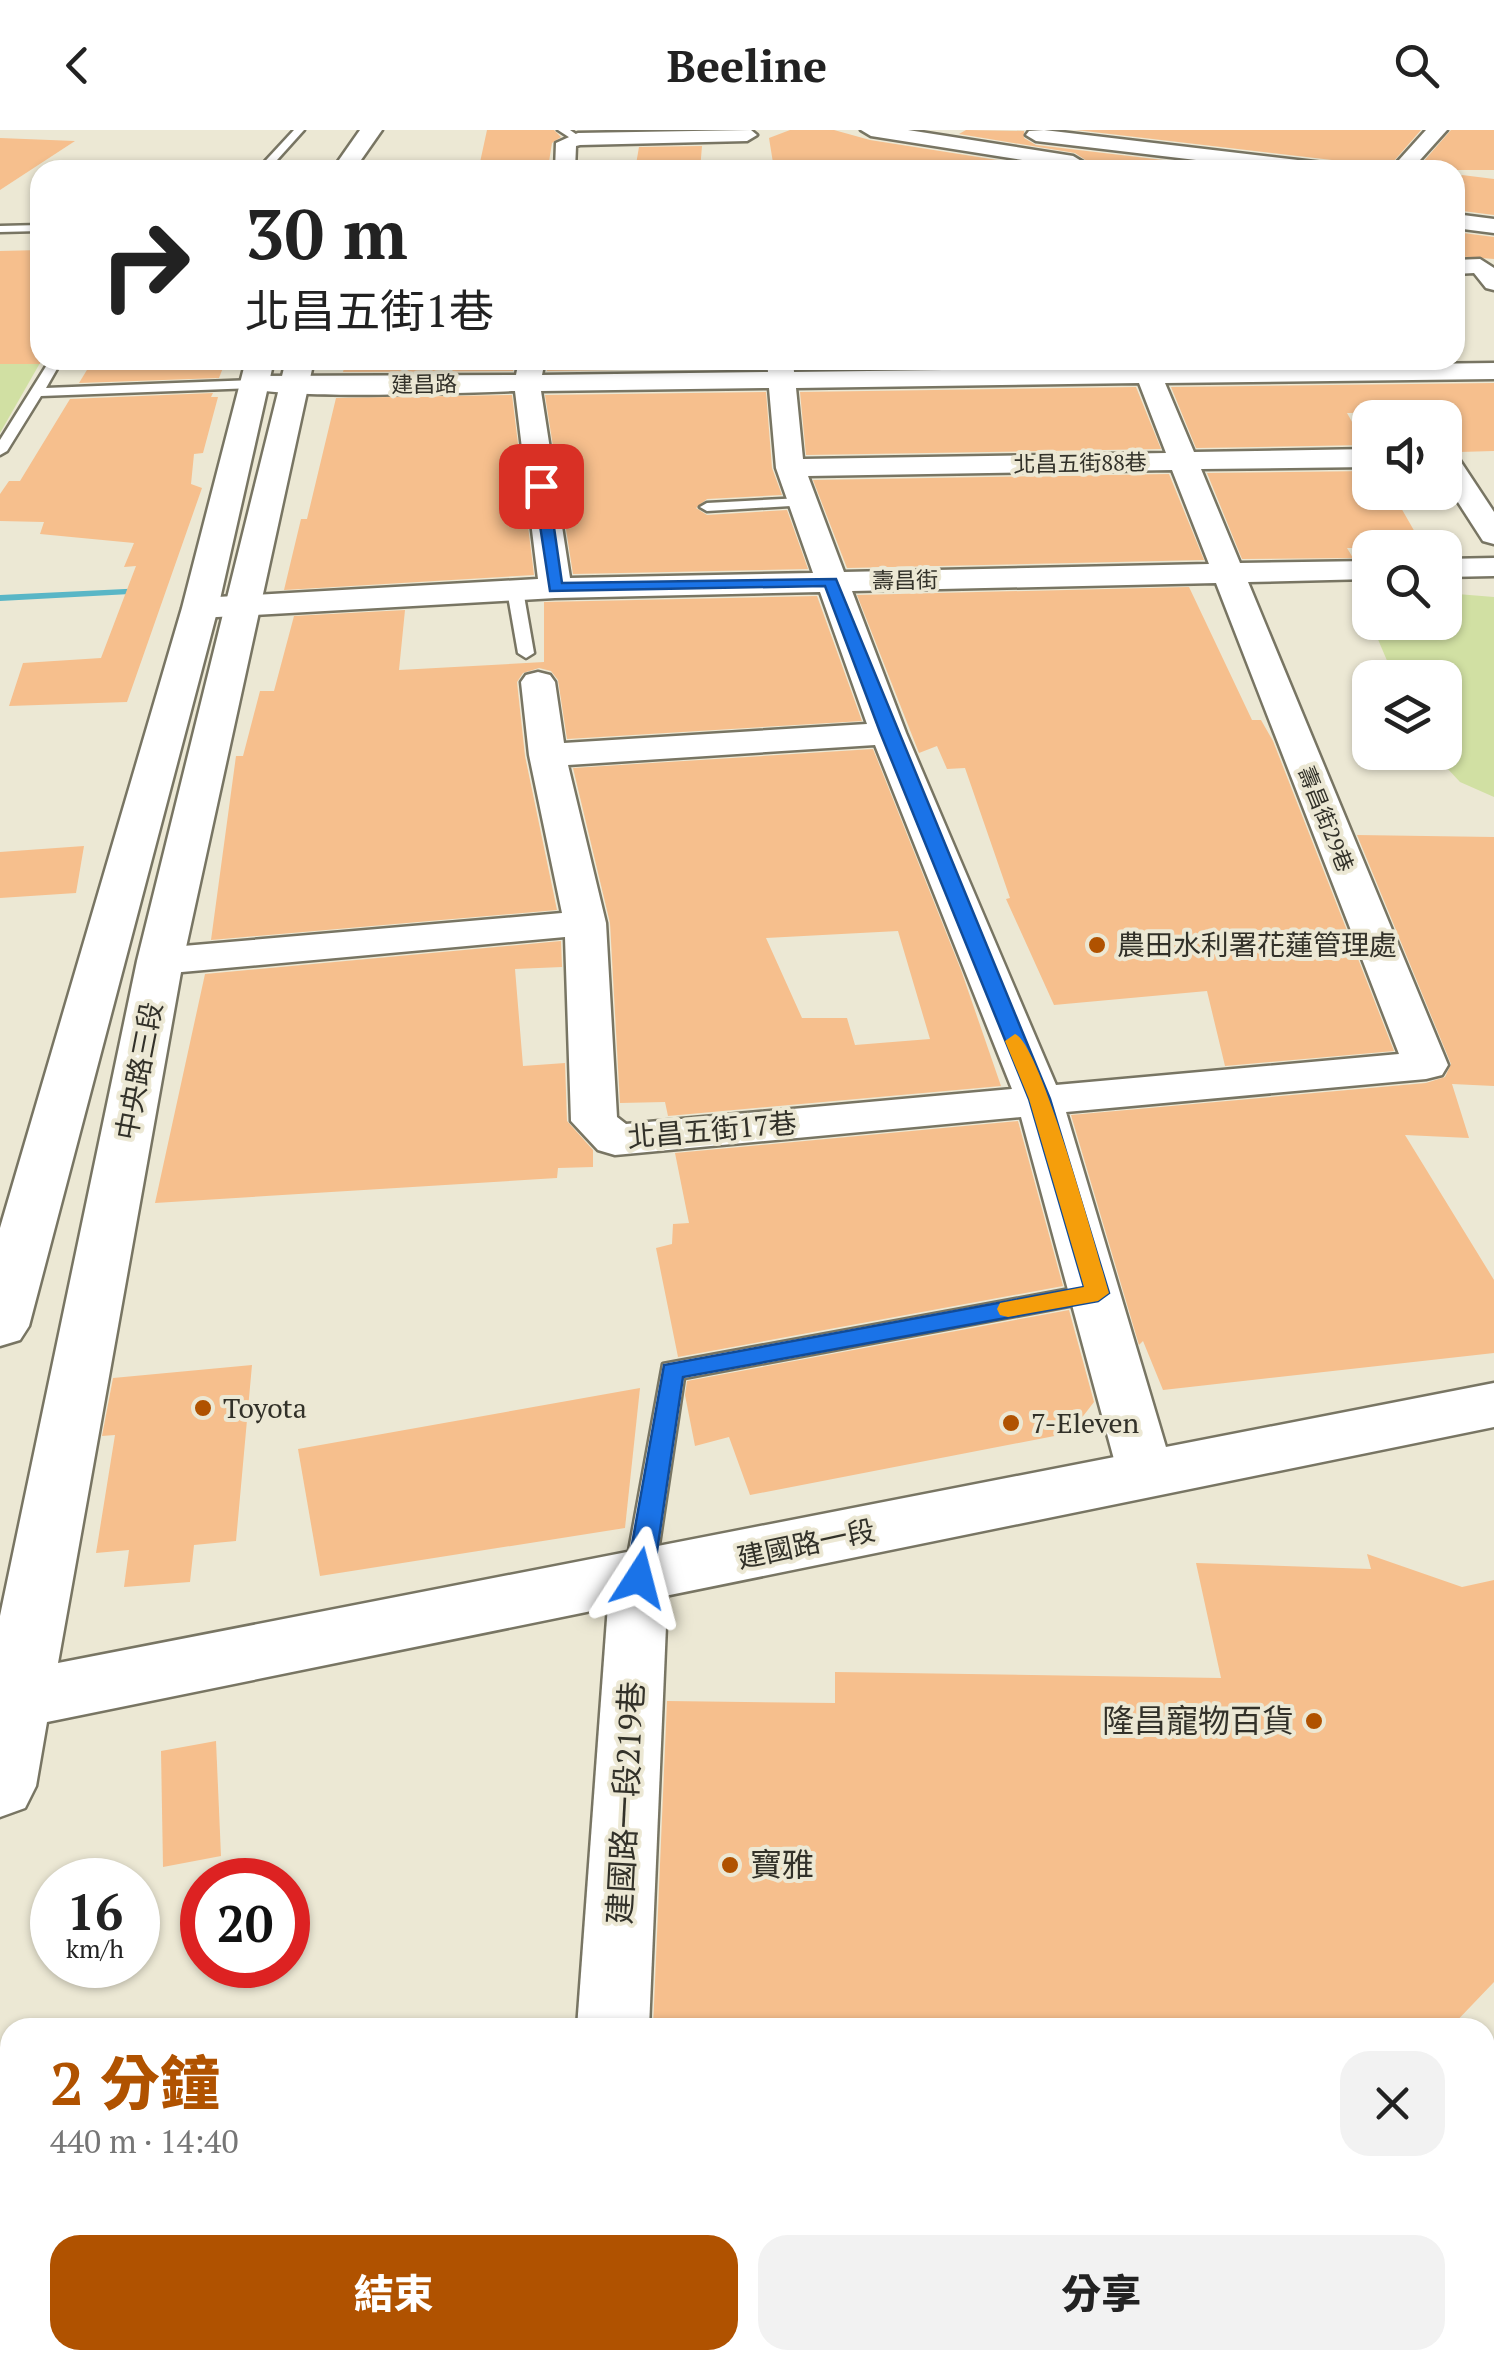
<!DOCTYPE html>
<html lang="zh-TW">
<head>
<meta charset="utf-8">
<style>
	:root { --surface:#fff; --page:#f2f2f2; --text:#222; --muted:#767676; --accent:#b05200 }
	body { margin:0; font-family:"PT Serif","Noto Sans TC",serif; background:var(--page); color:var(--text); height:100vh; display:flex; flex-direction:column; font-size:38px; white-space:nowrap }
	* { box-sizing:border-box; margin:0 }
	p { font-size:32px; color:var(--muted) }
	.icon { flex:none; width:55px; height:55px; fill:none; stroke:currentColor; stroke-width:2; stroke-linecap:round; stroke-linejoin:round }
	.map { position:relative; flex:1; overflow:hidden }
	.panel { position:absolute; left:0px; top:1888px; width:1495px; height:352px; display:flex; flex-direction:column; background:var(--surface); border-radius:30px 30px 0 0; box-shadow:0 2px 8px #0004 }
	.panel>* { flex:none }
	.top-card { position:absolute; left:30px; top:30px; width:1435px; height:210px; border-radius:30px; box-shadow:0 2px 8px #0004; background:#fff; color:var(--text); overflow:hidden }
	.buttons { position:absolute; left:1352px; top:270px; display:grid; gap:20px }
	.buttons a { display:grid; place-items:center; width:110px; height:110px; border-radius:20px; background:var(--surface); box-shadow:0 2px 8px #0004; font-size:50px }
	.speed { position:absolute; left:30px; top:1728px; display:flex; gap:20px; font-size:50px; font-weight:700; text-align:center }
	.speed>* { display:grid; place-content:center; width:130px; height:130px; border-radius:50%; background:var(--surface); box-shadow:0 2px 8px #0004; line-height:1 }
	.speed small { font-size:25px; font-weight:400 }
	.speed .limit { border:15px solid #d22; background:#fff; color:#111 }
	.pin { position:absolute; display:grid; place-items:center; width:85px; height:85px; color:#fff; margin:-42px; border-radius:20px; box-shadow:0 5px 15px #0006 }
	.me { position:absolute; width:110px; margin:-55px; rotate:9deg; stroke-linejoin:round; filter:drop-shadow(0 0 8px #0008) }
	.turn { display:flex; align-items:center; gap:35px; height:210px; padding:0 50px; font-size:45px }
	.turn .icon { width:130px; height:130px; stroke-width:2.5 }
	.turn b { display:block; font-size:70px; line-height:85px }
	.round { display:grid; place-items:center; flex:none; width:105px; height:105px; border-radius:30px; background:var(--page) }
	.overview { display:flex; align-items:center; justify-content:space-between; height:170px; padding:0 50px }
	h1 { font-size:60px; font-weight:800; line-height:75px; color:var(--accent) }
	.button { display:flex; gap:20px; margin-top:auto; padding:20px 50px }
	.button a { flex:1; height:115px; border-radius:30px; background:var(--accent); color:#fff; font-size:40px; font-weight:800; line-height:115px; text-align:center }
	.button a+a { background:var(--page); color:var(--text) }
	header { display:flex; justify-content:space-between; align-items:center; height:130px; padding:0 50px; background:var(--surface); font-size:45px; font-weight:800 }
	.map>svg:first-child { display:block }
</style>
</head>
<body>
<header><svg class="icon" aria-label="back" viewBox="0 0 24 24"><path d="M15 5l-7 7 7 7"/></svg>Beeline<svg class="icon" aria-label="search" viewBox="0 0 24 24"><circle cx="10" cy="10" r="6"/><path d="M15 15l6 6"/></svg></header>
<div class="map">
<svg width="1494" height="2239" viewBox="0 0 1494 2239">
	<rect width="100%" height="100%" fill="#ece8d4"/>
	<g fill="#d1e0a3">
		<path d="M0 233H40L0 303Z"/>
		<path d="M1445 463 1494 467V667L1460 652 1433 623 1445 622V548L1394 547 1371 493 1445 492Z"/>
	</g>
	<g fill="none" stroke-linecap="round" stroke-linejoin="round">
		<path fill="#59b6c6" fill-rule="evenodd" d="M146 458 151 461 149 463 0 471V465Z"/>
	</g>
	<g fill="#f6bf8d" fill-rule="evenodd">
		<path d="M487 0H554L561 7 552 13 548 38 479 37Z"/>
		<path d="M790 0H834L870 10 1062 40 774 39 769 8Z"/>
		<path d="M966 0 1024 1V8L1036 15 1248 40H1077L1087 31 1075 23 959 4Z"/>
		<path d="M1076 0H1421L1386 40H1346L1332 30Z"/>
		<path d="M1451 0H1494V40H1416Z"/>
		<path d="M0 8 75 11 0 60Z"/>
		<path d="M702 16 700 40H635L639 17Z"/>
		<path d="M1462 45 1494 49V85L1455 80V54Z"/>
		<path d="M1455 102 1494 107V129L1455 126Z"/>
		<path d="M40 120V234H0V121Z"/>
		<path d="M93 230H226L219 248 79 253Z"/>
		<path d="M346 230H515L513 241 343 242Z"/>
		<path d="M548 230H763L764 238 547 241Z"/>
		<path d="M797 230H1436L797 238Z"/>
		<path d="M1494 253V321L1459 322 1445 317V282L1347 283 1365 315 1196 318 1171 257Z"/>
		<path d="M1136 257 1161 319 806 325 800 262Z"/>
		<path d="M766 262 772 338 782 365 707 369 696 378 707 385 787 380 808 439 573 444 545 265Z"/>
		<path d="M213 263 211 267H218L203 323 194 324 191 354 202 358 127 572 9 576 23 533 101 528 136 436 124 437 134 413 40 404 44 392 0 391V364L9 351H20L70 269Z"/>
		<path d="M512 265 534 445 284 460 301 389H307L336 268Z"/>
		<path d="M1370 341V362H1392L1424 418H1347L1353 428 1242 429 1207 343Z"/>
		<path d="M1169 344 1204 430 847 438 813 350Z"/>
		<path d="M1189 457 1252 590H1261L1273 611 1394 921 1225 936 1207 861 1054 875 1006 769 1010 768 965 638 947 639 937 616 919 623 857 465Z"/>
		<path d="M817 466 862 591 567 609 558 550 551 541 539 538 523 543 517 552 525 626 557 780 211 810 236 626H243L260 561H274L294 486 405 480 399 540 544 532V472Z"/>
		<path d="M873 619 961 840 1001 956 668 986 665 972 620 973 610 793 573 638ZM898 801 930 909 855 915 847 888H802L766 808Z"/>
		<path d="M1357 705 1494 707V956L1452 954 1469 1008 1405 1005 1494 1150V1223L1163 1260 1143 1211 1139 1215 1071 985 1426 953 1445 947 1451 934Z"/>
		<path d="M84 716 76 763 0 768V722Z"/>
		<path d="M561 811 562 837 515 839 523 936 565 933 567 991 593 1020V1037L558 1038 557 1048 155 1073 205 844Z"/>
		<path d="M1018 991 1063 1156 678 1227 656 1118 672 1114 673 1094 689 1093 675 1023Z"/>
		<path d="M1069 1180 1094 1272 1070 1303 750 1365 729 1307 695 1316 685 1265 687 1251Z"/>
		<path d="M252 1235 236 1411 194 1415 190 1452 124 1457 129 1420 96 1423 115 1305 102 1306 113 1248Z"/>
		<path d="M640 1258 625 1398 320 1446 298 1319Z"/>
		<path d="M1367 1424 1462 1457 1494 1450V1852L1450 1898H653L667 1571 835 1573V1542L1221 1548 1196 1433 1371 1439Z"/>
		<path d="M216 1611 221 1726 163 1737 161 1621Z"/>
	</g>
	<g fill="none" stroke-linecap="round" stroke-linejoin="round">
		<g stroke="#787563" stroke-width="5">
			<g id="service">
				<path d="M294 0H304L268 40H257Z"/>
				<path d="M558 0H570L583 9 575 11Z"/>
				<path d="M40 95V101L0 102V96Z"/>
				<path d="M50 230H62L46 258 254 250 261 254 254 258 41 266 7 321 0 325V310Z"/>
				<path d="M802 368 807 369V375L707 381 700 377 707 373Z"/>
				<path d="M515 455 523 460 534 523 526 528 518 523 507 460Z"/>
				<path d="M1097 1154 1110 1163 1106 1169 684 1248 654 1448 649 1456 639 1460 629 1456 624 1448 663 1234Z"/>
			</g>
		</g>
		<g stroke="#787563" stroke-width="5">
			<g id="minor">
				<path d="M751 0 757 5 747 11 580 15 576 16 575 40H555L556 13 578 3Z"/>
				<path d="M861 0H908L1073 26 1083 32 1073 38 871 6Z"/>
				<path d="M1044 0 1332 34 1342 40H1280L1036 11 1026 5 1029 1Z"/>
				<path d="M1426 0H1447L1411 40H1390Z"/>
				<path d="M1455 84 1494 89V103L1455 98Z"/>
				<path d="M1480 129 1494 138V160L1486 158 1474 143 1455 144V130Z"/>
				<path d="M519 230H545L542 245 768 242 767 230H793L794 242 1494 233V249L1165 253 1194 322 1370 319V337L1201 339 1240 433 1370 431V449L1248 452 1448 935 1442 945 1426 949 1066 982 1174 1344 1166 1359 1146 1365 1126 1359 1118 1344 1021 987 615 1025 598 1020 571 991 565 807 160 844 145 840 139 831 145 822 160 818 562 783 529 625 521 552 526 545 538 542 550 545 555 552 564 613 867 594 820 462 555 468 200 488 188 485 184 478 188 471 200 468 538 449 515 261C477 262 256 272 241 254L254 246 516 245ZM1139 253 1166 323 803 329 796 258ZM769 258 776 338 813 443 570 448 541 261ZM1172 340 1209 434 844 442 808 346ZM1216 453 1399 924 1056 955 906 603 852 461ZM875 615 1012 959 626 994 617 987 606 793 568 635Z"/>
				<path d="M1445 320 1455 323 1494 382V414L1483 411 1445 352Z"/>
				<path d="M1494 428V446L1445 447V429Z"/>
				<path d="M639 1425 660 1432 668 1448 649 1898H577L610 1448 618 1432Z"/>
				<rect x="553" y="2230" width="80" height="9"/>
			</g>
		</g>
		<g stroke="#787563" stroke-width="5">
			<g id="tertiary">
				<path d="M360 0H382L354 40H332Z"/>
				<path d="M246 230H274L218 478 29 1196 20 1210 0 1216V1098L182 478Z"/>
				<path d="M286 230H314L183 831 58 1533 1494 1253V1297L47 1592 36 1656 25 1678 0 1687V1486L137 831Z"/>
			</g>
		</g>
		<use href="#service" fill="#fff" fill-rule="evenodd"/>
		<use href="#minor" fill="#fff" fill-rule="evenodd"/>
		<use href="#tertiary" fill="#fff" fill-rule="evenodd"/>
	</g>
	<path fill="#1a73e8" stroke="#114b97" stroke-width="2.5" d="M541 352 548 356 562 453 836 449 1050 969 1109 1163 1098 1171 683 1247 653 1448 649 1456 639 1459 630 1456 626 1448 664 1235 1084 1157 1029 969 880 602 825 456 550 461 534 356Z"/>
	<path fill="#f59e0b" d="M1015 904C1040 912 1098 1126 1109 1163L1098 1171 1008 1187 1000 1185 997 1179 1000 1173 1084 1157 1029 969 1005 911Z"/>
	<g fill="#b05200" stroke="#ece8d4" stroke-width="4">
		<circle cx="1097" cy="815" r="10"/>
		<circle cx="203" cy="1278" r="10"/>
		<circle cx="1011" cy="1293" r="10"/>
		<circle cx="1314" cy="1591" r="10"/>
		<circle cx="730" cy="1735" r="10"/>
	</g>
	<g text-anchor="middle" stroke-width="8" stroke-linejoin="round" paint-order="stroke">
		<g font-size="22" fill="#323129" stroke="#ece8d4">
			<text transform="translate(424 254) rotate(-1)" y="8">建昌路</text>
			<text transform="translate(1080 333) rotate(-1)" y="8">北昌五街88巷</text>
			<text transform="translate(905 450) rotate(-1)" y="8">壽昌街</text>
			<text transform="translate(1326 689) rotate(68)" y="8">壽昌街29巷</text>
		</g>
		<g font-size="28" fill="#323129" stroke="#ece8d4" text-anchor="start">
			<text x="1117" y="825">農田水利署花蓮管理處</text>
			<text x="223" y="1288">Toyota</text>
			<text x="1031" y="1303">7-Eleven</text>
		</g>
		<g font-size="28" fill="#323129" stroke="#ece8d4">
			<text transform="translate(139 941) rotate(-79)" y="10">中央路三段</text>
			<text transform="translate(712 1000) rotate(-5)" y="10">北昌五街17巷</text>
			<text transform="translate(806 1414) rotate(-12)" y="10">建國路一段</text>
		</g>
		<g font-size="32" fill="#323129" stroke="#ece8d4" text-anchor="end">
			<text x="1294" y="1602">隆昌寵物百貨</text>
			<text x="750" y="1746" text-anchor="start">寶雅</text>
		</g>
		<g font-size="32" fill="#323129" stroke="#ece8d4">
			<text transform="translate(626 1673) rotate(-87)" y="11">建國路一段219巷</text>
		</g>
	</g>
</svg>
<div class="buttons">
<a><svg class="icon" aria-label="sound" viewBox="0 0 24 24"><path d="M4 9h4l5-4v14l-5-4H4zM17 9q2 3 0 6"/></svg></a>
<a><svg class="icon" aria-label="search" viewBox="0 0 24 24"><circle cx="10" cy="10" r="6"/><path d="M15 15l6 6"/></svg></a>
<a><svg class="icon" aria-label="layers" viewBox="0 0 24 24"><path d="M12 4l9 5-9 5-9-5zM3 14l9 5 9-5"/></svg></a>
</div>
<div class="speed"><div>16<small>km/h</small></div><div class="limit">20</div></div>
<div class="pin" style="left:541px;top:356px;background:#d93025"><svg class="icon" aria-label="arrive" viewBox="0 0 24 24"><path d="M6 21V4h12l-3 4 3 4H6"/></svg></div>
<svg class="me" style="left:639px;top:1448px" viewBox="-20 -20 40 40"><path d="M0-17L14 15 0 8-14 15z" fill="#1a73e8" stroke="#fff" stroke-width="4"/></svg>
<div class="top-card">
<div class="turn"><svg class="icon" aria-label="right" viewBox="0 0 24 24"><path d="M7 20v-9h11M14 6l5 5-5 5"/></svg><div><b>30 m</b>北昌五街1巷</div></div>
</div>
<section class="panel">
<div class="overview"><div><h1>2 分鐘</h1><p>440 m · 14:40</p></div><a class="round"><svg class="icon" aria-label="close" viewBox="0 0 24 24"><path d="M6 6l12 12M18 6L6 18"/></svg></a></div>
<div class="button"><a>結束</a><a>分享</a></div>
</section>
</div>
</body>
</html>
